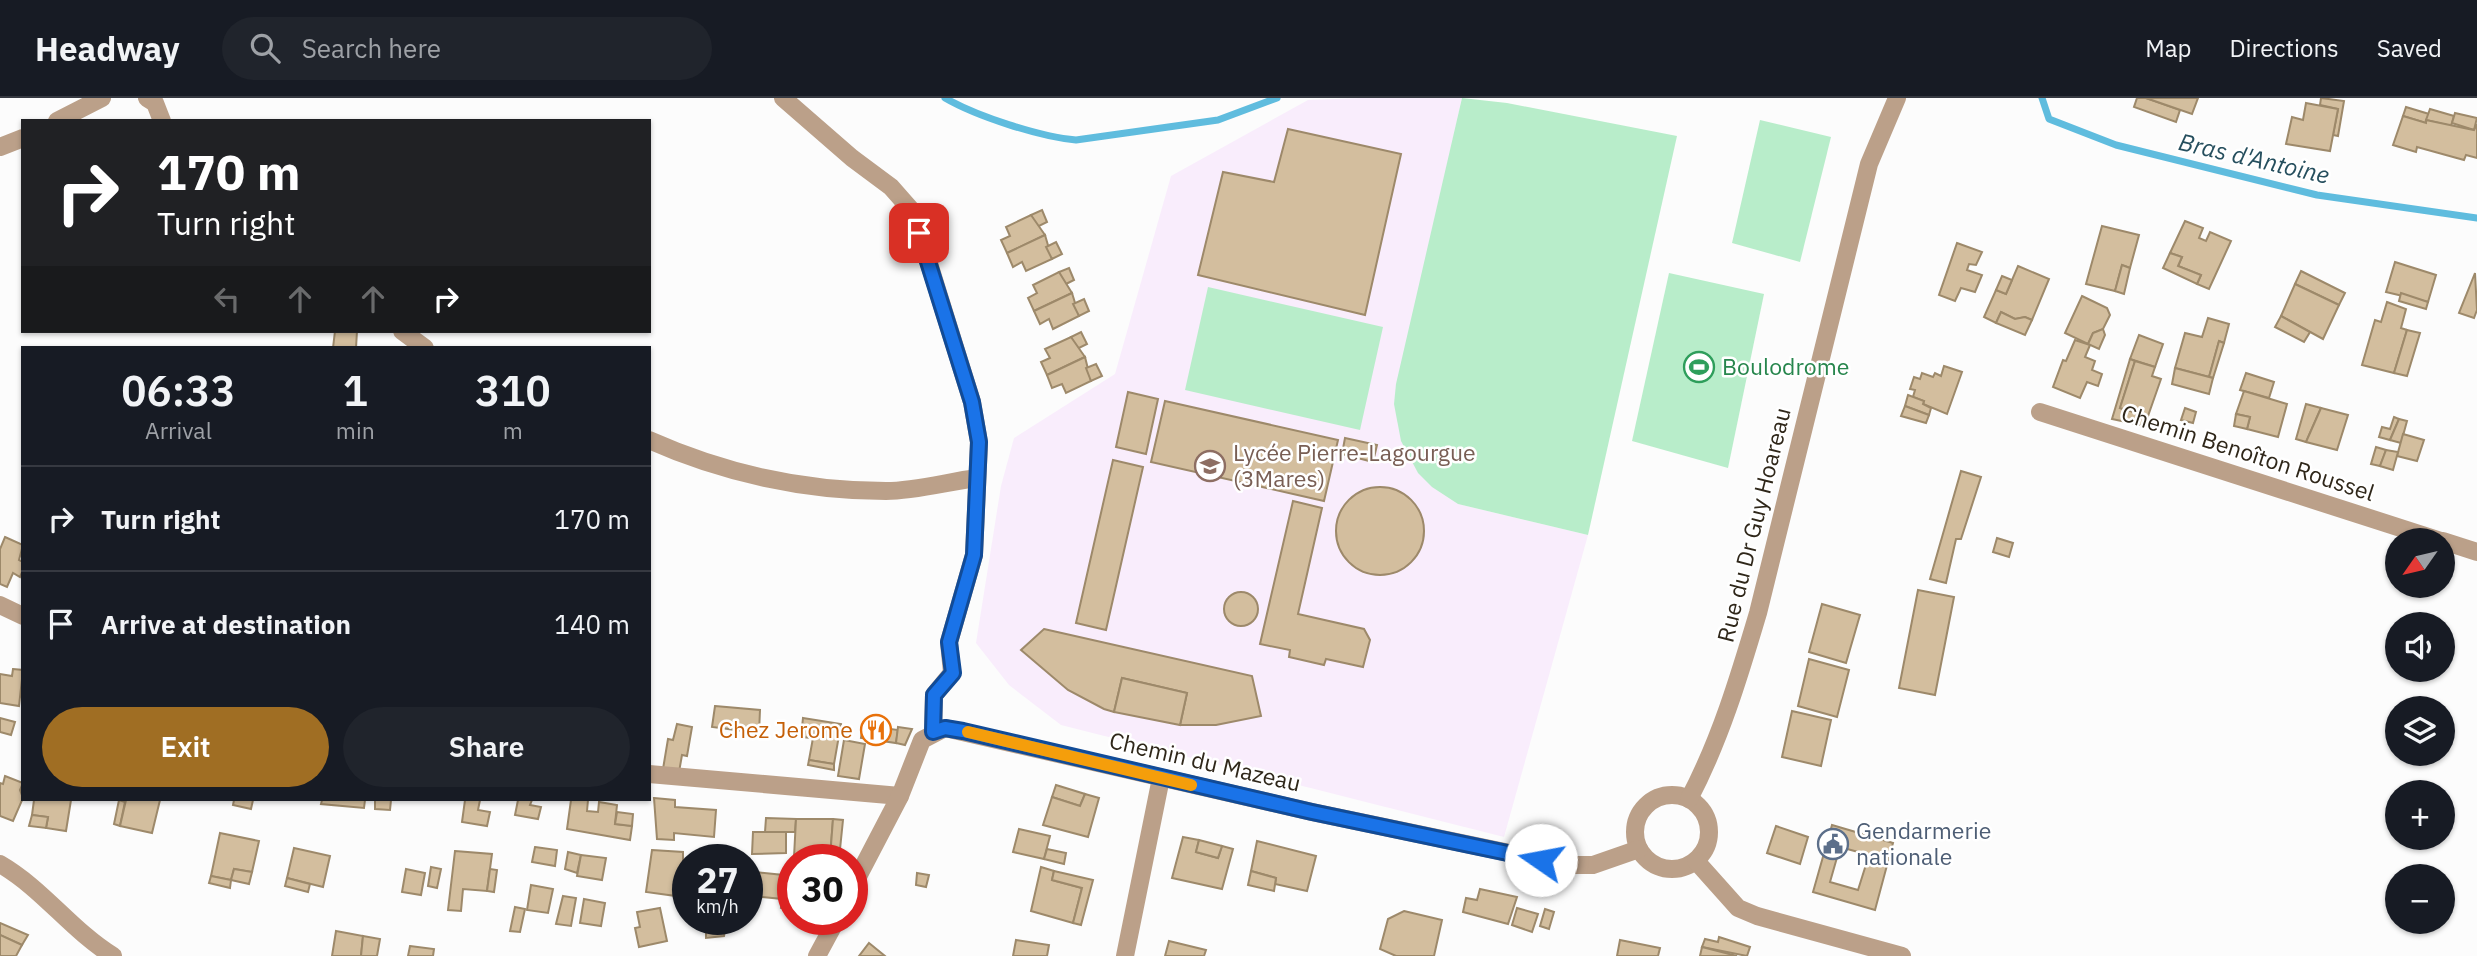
<!DOCTYPE html>
<html lang="en">
<head>
<meta charset="utf-8">
<style>
	:root { --surface:#171b24; --page:#20242c; --text:#f1f3f6; --muted:#9ea1a6; --line:#363941; --accent:#a06e23 }
	body { margin:0; font-family:"IBM Plex Sans",sans-serif; background:var(--page); color:var(--text); height:100vh; display:flex; flex-direction:column; font-size:26px; white-space:nowrap }
	* { box-sizing:border-box; margin:0 }
	p { font-size:23px; color:var(--muted) }
	.icon { flex:none; width:38px; height:38px; fill:none; stroke:currentColor; stroke-width:2; stroke-linecap:round; stroke-linejoin:round }
	.map { position:relative; flex:1; overflow:hidden }
	.sheet { position:absolute; left:21px; top:248px; width:630px; height:455px; display:flex; flex-direction:column; background:var(--surface); border-radius:0px; box-shadow:0 2px 5px #0004 }
	.sheet>* { flex:none }
	.banner { position:absolute; left:21px; top:21px; width:630px; height:214px; border-radius:0px; box-shadow:0 2px 5px #0004; background:#202124; color:#fff; overflow:hidden }
	.needle { width:46px; rotate:236deg }
	.controls { position:absolute; left:2385px; top:430px; display:grid; gap:14px }
	.controls a { display:grid; place-items:center; width:70px; height:70px; border-radius:50%; background:var(--surface); box-shadow:0 2px 5px #0004; font-size:35px }
	.speed { position:absolute; left:672px; top:746px; display:flex; gap:14px; font-size:35px; font-weight:700; text-align:center }
	.speed>* { display:grid; place-content:center; width:91px; height:91px; border-radius:50%; background:var(--surface); box-shadow:0 2px 5px #0004; line-height:1 }
	.speed small { font-size:18px; font-weight:400 }
	.speed .limit { border:10px solid #d22; background:#fff; color:#111 }
	.pin { position:absolute; display:grid; place-items:center; width:60px; height:60px; color:#fff; margin:-30px; border-radius:14px; box-shadow:0 4px 10px #0006 }
	.me { position:absolute; width:77px; margin:-38px; rotate:282deg; stroke-linejoin:round; filter:drop-shadow(0 0 5px #0008) }
	.turn { display:flex; align-items:center; gap:24px; height:147px; padding:0 21px; font-size:32px }
	.turn .icon { width:91px; height:91px; stroke-width:2.5 }
	.turn b { display:block; font-size:49px; line-height:60px }
	.lanes { display:flex; align-items:center; height:66px; padding:0 21px; background:#0003; justify-content:center; gap:35px; direction:ltr }
	.lanes .off { opacity:.35 }
	.eta { display:flex; justify-content:space-evenly; align-items:center; height:119px; text-align:center }
	.eta b { font-size:42px; font-weight:600; line-height:49px }
	.cta { display:flex; gap:14px; margin-top:auto; padding:14px 21px }
	.cta a { flex:1; height:80px; border-radius:42px; background:var(--accent); color:#fff; font-size:28px; font-weight:600; line-height:80px; text-align:center }
	.cta a+a { background:var(--page); color:var(--text) }
	ul { padding:0; list-style:none }
	li { display:flex; align-items:center; gap:21px; height:105px; padding:0 21px; border-top:2px solid var(--line) }
	li div { flex:1 }
	li b { display:block; font-size:26px }
	li em { font-style:normal }
	header { display:flex; align-items:center; gap:42px; box-sizing:border-box; height:98px; padding:0 35px; background:var(--surface); border-bottom:2px solid var(--line) }
	header strong { font-size:33px }
	nav { display:flex; gap:38px; margin-inline-start:auto; font-size:24px }
	.search { width:490px; height:63px; background:var(--page); display:flex; align-items:center; gap:18px; box-sizing:border-box; padding:0 24px; border-radius:38px; color:var(--muted); font-size:26px }
	.map>svg:first-child { display:block }
</style>
</head>
<body>
<header>
<strong>Headway</strong>
<div class="search"><svg class="icon" aria-label="search" viewBox="0 0 24 24"><circle cx="10" cy="10" r="6"/><path d="M15 15l6 6"/></svg>Search here</div>
<nav><a>Map</a><a>Directions</a><a>Saved</a></nav>
</header>
<div class="map">
<svg width="2477" height="858" viewBox="0 0 2477 858">
	<rect width="100%" height="100%" fill="#fcfcfc"/>
	<path fill="#f9edfc" d="M1361 0H1462L1394 306 1458 406 1588 437 1504 739 1061 627 1009 587 976 545 1001 388 1014 340 1115 276 1171 78 1308 2Z"/>
	<g fill="#b8edca">
		<path d="M1462 0 1507 5 1677 38 1588 437 1458 406 1432 389 1418 375 1401 343 1394 306 1396 286Z"/>
		<path d="M1760 22 1831 39 1800 164 1732 145Z"/>
		<path d="M1669 175 1764 196 1728 370 1632 343Z"/>
		<path d="M1208 189 1383 229 1360 332 1185 292Z"/>
	</g>
	<g fill="none" stroke-linecap="round" stroke-linejoin="round">
		<g stroke="#5fbcde" stroke-width="7">
			<path d="M945 0C976 18 1040 39 1076 42L1218 22 1277 0"/>
			<path d="M2042 0 2049 21 2116 47 2317 97 2477 120"/>
		</g>
	</g>
	<g fill="#d3be9e" stroke="#9d896a" stroke-width="2" fill-rule="evenodd">
		<path d="M2137 0H2146L2180 12 2176 24 2134 9Z"/>
		<path d="M2146 0H2198L2192 16Z"/>
		<path d="M2321 0 2344 3 2338 38 2333 37 2338 11 2320 7Z"/>
		<path d="M2306 5 2338 11 2330 53 2286 46 2292 19 2303 22Z"/>
		<path d="M2406 9 2429 16 2426 25 2403 18Z"/>
		<path d="M2430 11 2454 18 2451 28 2426 22Z"/>
		<path d="M2455 15 2477 20 2474 32 2452 25Z"/>
		<path d="M2403 18 2426 25V22L2474 32 2477 26V60L2466 57 2464 62 2417 49 2416 54 2393 47Z"/>
		<path d="M1288 31 1401 56 1365 217 1198 177 1223 74 1274 84Z"/>
		<path d="M1042 112 1047 124 1037 129 1031 117Z"/>
		<path d="M1031 117 1045 137 1007 155 1001 142 1010 138 1006 129Z"/>
		<path d="M2185 123 2203 130 2199 140 2206 143 2210 134 2231 143 2209 191 2197 186 2201 177 2178 168 2182 159 2170 155Z"/>
		<path d="M2102 128 2139 137 2130 170 2122 167 2115 193 2086 186Z"/>
		<path d="M1045 137 1052 161 1026 173 1022 164 1013 169 1007 155Z"/>
		<path d="M1056 144 1062 156 1052 161 1046 149Z"/>
		<path d="M1957 145 1982 154 1976 167 1969 166 1967 172 1982 177 1975 194 1961 190 1955 203 1939 197Z"/>
		<path d="M2170 155 2182 159 2178 168 2201 177 2197 186 2163 170Z"/>
		<path d="M2395 164 2436 177 2428 204 2386 194Z"/>
		<path d="M2122 167 2130 170 2124 196 2115 193Z"/>
		<path d="M2018 168 2049 181 2032 222 2025 219 2015 221 2001 214 1996 225 1984 219 1996 192 2006 196Z"/>
		<path d="M1069 170 1074 182 1064 187 1059 174Z"/>
		<path d="M2301 173 2345 195 2339 207 2295 186Z"/>
		<path d="M1059 174 1072 195 1034 213 1028 200 1037 195 1033 187Z"/>
		<path d="M2475 175 2477 212 2474 220 2459 215Z"/>
		<path d="M2002 178 2012 182 2006 196 1996 192Z"/>
		<path d="M2295 186 2339 207 2323 241 2281 218Z"/>
		<path d="M1072 195 1079 218 1053 231 1049 221 1040 226 1034 213Z"/>
		<path d="M2401 195 2428 204 2426 211 2399 203Z"/>
		<path d="M2082 198 2107 210 2110 217 2103 231 2093 235 2088 246 2065 235Z"/>
		<path d="M1084 201 1089 213 1079 218 1073 206Z"/>
		<path d="M2387 204 2406 211 2401 230 2407 232 2394 275 2362 267 2375 222 2381 224Z"/>
		<path d="M2001 214 2015 221 2025 219 2032 222 2025 237 1996 225Z"/>
		<path d="M2281 218 2310 234 2304 244 2275 229Z"/>
		<path d="M2208 220 2229 226 2224 245 2219 243 2209 279 2175 270 2185 235 2202 239Z"/>
		<path d="M2103 231 2105 237 2099 251 2088 246 2093 235Z"/>
		<path d="M2407 232 2420 235 2407 278 2394 275Z"/>
		<path d="M335 233H357L356 250H333Z"/>
		<path d="M1081 234 1087 246 1077 251 1071 239Z"/>
		<path d="M2139 237 2163 246 2155 269 2130 261Z"/>
		<path d="M1071 239 1085 259 1047 277 1041 264 1050 260 1045 251Z"/>
		<path d="M2075 242 2090 247 2085 259 2095 263 2092 272 2102 276 2098 288 2087 284 2080 300 2053 289 2063 262 2066 263Z"/>
		<path d="M2219 243 2224 245 2213 280 2209 279Z"/>
		<path d="M1085 259 1091 283 1066 295 1062 286 1052 290 1047 277Z"/>
		<path d="M2130 261 2135 263 2120 310 2148 318 2145 328 2112 321Z"/>
		<path d="M2135 263 2155 269 2152 278 2161 281 2148 318 2120 310Z"/>
		<path d="M1096 266 1102 278 1091 283 1086 270Z"/>
		<path d="M1944 268 1962 274 1947 316 1923 306 1924 303 1913 299 1915 292 1910 291 1914 279 1920 281 1922 275 1933 279 1935 275 1941 278Z"/>
		<path d="M2175 270 2213 280 2209 296 2172 286Z"/>
		<path d="M2246 275 2274 284 2269 300 2240 292Z"/>
		<path d="M2244 293 2287 306 2278 339 2247 331 2250 319 2236 316Z"/>
		<path d="M1128 294 1158 301 1146 356 1116 349Z"/>
		<path d="M1908 297 1924 303 1923 306 1931 310 1929 317 1905 308Z"/>
		<path d="M1165 303 1338 342 1324 403 1151 364Z"/>
		<path d="M2306 306 2321 310 2306 344 2296 341Z"/>
		<path d="M1905 308 1929 317 1926 325 1901 318Z"/>
		<path d="M2185 310 2196 314 2193 325 2181 322Z"/>
		<path d="M2321 310 2348 317 2337 352 2306 344Z"/>
		<path d="M2236 316 2250 319 2247 331 2234 328Z"/>
		<path d="M2394 319 2399 321 2390 342 2379 339 2382 329 2390 331Z"/>
		<path d="M2399 321 2407 323 2401 345 2390 342Z"/>
		<path d="M2403 336 2424 342 2417 363 2397 358Z"/>
		<path d="M1345 340 1377 347 1373 364 1342 356Z"/>
		<path d="M2376 349 2386 352 2380 368 2371 366Z"/>
		<path d="M2386 352 2398 354 2393 372 2380 368Z"/>
		<path d="M1113 362 1143 369 1106 532 1076 525Z"/>
		<path d="M1961 373 1981 379 1961 441H1956L1946 485 1930 481Z"/>
		<circle cx="1380" cy="433" r="44"/>
		<path d="M1293 403 1322 410 1298 516 1364 531 1370 542 1363 569 1326 561 1324 567 1289 559 1290 552 1260 546Z"/>
		<path d="M5 439 23 447 19 462 23 464V472L20 479 13 475 7 489 0 486V451Z"/>
		<path d="M1997 440 2013 445 2009 459 1993 454Z"/>
		<path d="M1918 492 1954 499 1935 597 1899 590Z"/>
		<circle cx="1241" cy="511" r="17"/>
		<path d="M1822 506 1860 517 1846 565 1809 554Z"/>
		<path d="M1044 531 1252 578 1261 618 1216 627H1180L1187 595 1122 580 1114 614 1104 611 1068 592 1021 552Z"/>
		<path d="M1809 561 1849 572 1837 619 1798 608Z"/>
		<path d="M13 571 23 572 19 608 0 605V576L12 578Z"/>
		<path d="M1122 580 1187 595 1180 627 1114 614Z"/>
		<path d="M715 608 760 612 759 635 712 629Z"/>
		<path d="M1792 613 1831 622 1821 668 1782 659Z"/>
		<path d="M0 620 15 624 11 637 0 634Z"/>
		<path d="M803 620 841 626 834 666 809 662 813 640 801 639Z"/>
		<path d="M677 626 692 629 687 658 682 657 679 674 663 671 668 641 673 642Z"/>
		<path d="M863 627 898 632 896 645 861 640Z"/>
		<path d="M898 629 912 631 905 647 896 645Z"/>
		<path d="M844 642 865 646 859 681 838 678Z"/>
		<path d="M809 662 834 666V672L808 667Z"/>
		<path d="M5 678 23 685 20 692 23 700 13 723 0 718V685L3 686Z"/>
		<path d="M1056 687 1085 696 1080 708 1052 699Z"/>
		<path d="M1085 696 1099 700 1088 739 1043 727 1052 699 1080 708Z"/>
		<path d="M654 700 675 702V709L716 712 714 739 674 735V742L657 741Z"/>
		<path d="M34 702H71L66 733 46 730 48 719 32 717Z"/>
		<path d="M119 702 125 704 120 728 114 726Z"/>
		<path d="M126 702H160L152 735 120 728Z"/>
		<path d="M234 702H253L251 711 233 707Z"/>
		<path d="M322 702H365L364 710 321 706Z"/>
		<path d="M375 702H391L390 712 375 711Z"/>
		<path d="M465 702H480L478 712 490 714 487 728 462 724Z"/>
		<path d="M518 702H532L530 707 541 709 538 721 515 717Z"/>
		<path d="M571 702H588L587 713 598 714 599 704 617 707 615 726 632 728 630 742 567 731Z"/>
		<path d="M617 714 633 716 632 728 615 726Z"/>
		<path d="M32 717 48 719 46 730 29 728Z"/>
		<path d="M766 720 796 721 795 734H765Z"/>
		<path d="M796 721H833L830 760 794 759Z"/>
		<path d="M833 721 843 722 839 761 830 760Z"/>
		<path d="M1832 727 1893 745 1875 812 1813 794ZM1840 749 1869 757 1858 792 1830 784Z"/>
		<path d="M1776 728 1808 739 1800 766 1767 755Z"/>
		<path d="M1019 731 1050 738 1044 761 1013 754Z"/>
		<path d="M753 734H786V755L752 756Z"/>
		<path d="M220 735 259 743 252 774 234 771 231 782 211 778Z"/>
		<path d="M1183 739 1199 742 1196 754 1218 760 1222 748 1233 751 1222 791 1172 780Z"/>
		<path d="M1199 742 1222 748 1218 760 1196 754Z"/>
		<path d="M1257 743 1316 758 1307 793 1275 786 1276 780 1251 773Z"/>
		<path d="M535 749 557 752 555 768 532 764Z"/>
		<path d="M294 750 330 758 323 789 287 780Z"/>
		<path d="M1047 751 1066 755 1064 766 1044 761Z"/>
		<path d="M652 752 683 754V788L677 786 676 798 646 794Z"/>
		<path d="M455 753 492 756 487 793 463 791 461 813 448 812Z"/>
		<path d="M568 754 581 757 577 775 565 771Z"/>
		<path d="M581 757 606 760 602 782 577 778Z"/>
		<path d="M431 769 441 771 437 790 428 788Z"/>
		<path d="M1041 769 1054 773 1052 782 1082 790 1073 825 1031 813Z"/>
		<path d="M234 771 252 774 249 786 231 782Z"/>
		<path d="M406 771 425 775 421 797 402 794Z"/>
		<path d="M490 771 497 772 494 794 487 793Z"/>
		<path d="M1054 773 1093 782 1081 827 1073 825 1082 790 1052 782Z"/>
		<path d="M1251 773 1276 780 1274 793 1248 787Z"/>
		<path d="M755 774 793 778 788 811 781 810 782 801 752 798Z"/>
		<path d="M917 775 929 777 926 789 916 787Z"/>
		<path d="M211 778 231 782 230 790 209 785Z"/>
		<path d="M287 780 310 786 308 794 285 788Z"/>
		<path d="M747 782H754L751 812H747Z"/>
		<path d="M531 787 553 791 548 815 527 812Z"/>
		<path d="M1480 791 1517 799 1508 826 1463 814 1466 800 1477 802Z"/>
		<path d="M563 798 576 800 571 828 556 826Z"/>
		<path d="M584 801 605 805 601 828 580 825Z"/>
		<path d="M515 809 525 811 520 834 510 833Z"/>
		<path d="M660 810 667 843 639 849 635 830 640 829 637 814Z"/>
		<path d="M1517 810 1538 816 1532 834 1512 827Z"/>
		<path d="M1545 811 1554 814 1549 831 1540 828Z"/>
		<path d="M1404 813 1442 822 1434 858H1396L1380 851 1388 821Z"/>
		<path d="M706 821H717L716 825 726 826 724 838 706 840Z"/>
		<path d="M0 825 28 837 22 847 0 837Z"/>
		<path d="M336 833 363 838 361 858H332Z"/>
		<path d="M0 837 22 847 16 858H0Z"/>
		<path d="M363 838 380 841 377 858H361Z"/>
		<path d="M1719 839 1750 849 1747 858 1702 849 1705 841 1718 844Z"/>
		<path d="M1016 842 1049 847 1047 858H1013Z"/>
		<path d="M1620 842 1660 850 1658 858H1617Z"/>
		<path d="M1169 843 1206 852 1204 858H1165Z"/>
		<path d="M869 845 885 858H859Z"/>
		<path d="M410 848 434 851 433 858H408Z"/>
		<path d="M1702 849 1737 858H1700Z"/>
	</g>
	<g fill="none" stroke-linecap="round" stroke-linejoin="round">
		<g stroke="#bba089" stroke-width="18">
			<path d="M147 0 155 5 162 23"/>
			<path d="M783 0 852 60 891 89 913 114 972 304 979 344 974 457 949 544 952 575 934 597 933 634"/>
			<path d="M57 23 102 0"/>
			<path d="M0 49 23 40"/>
			<path d="M402 233 425 250"/>
			<path d="M2040 314 2441 443"/>
			<path d="M649 342C723 375 805 393 886 393 915 393 947 384 977 380"/>
			<path d="M2443 443 2477 454"/>
			<path d="M0 507 23 518"/>
			<path d="M649 676 900 698"/>
			<circle cx="1672" cy="734" r="37"/>
			<path d="M1689 701C1720 642 1739 579 1758 515L1869 66 1897 0"/>
			<path d="M1696 763 1738 810 1757 818 1902 858"/>
			<path d="M0 766C43 791 71 832 113 858"/>
			<path d="M852 790 900 698 922 642 945 630 1312 714 1567 767H1593L1639 751"/>
			<path d="M817 858 837 821"/>
			<path d="M1125 858 1161 680"/>
		</g>
	</g>
	<g fill="none" stroke-linecap="round" stroke-linejoin="round">
		<g stroke="#114b97" stroke-width="18">
			<path id="route" d="M919 135 972 304 979 344 974 457 949 544 953 575 934 597 933 634 945 630 963 633 1312 714 1541 762"/>
		</g>
		<use href="#route" stroke="#1a73e8" stroke-width="12"/>
		<path stroke="#f59e0b" stroke-width="12" d="M968 634 1191 687"/>
	</g>
	<defs>
		<g id="stadium-ring" transform="scale(1.575)"><circle r="9.5" fill="#fff" stroke="#2e9e5b" stroke-width="1.5"/><path d="M0-5a6.5 5 0 1 0 0 10a6.5 5 0 1 0 0-10ZM-3.5-1.8h7v3.6h-7Z" fill="#2e9e5b"/></g>
		<g id="school-ring" transform="scale(1.575)"><circle r="9.5" fill="#fff" stroke="#8d6e63" stroke-width="1.5"/><path d="M0-5L7-2L0 1L-7-2ZM-4 1L0 2.5L4 1V4Q0 6-4 4Z" fill="#8d6e63"/></g>
		<g id="restaurant-ring" transform="scale(1.575)"><circle r="9.5" fill="#fff" stroke="#e8710a" stroke-width="1.5"/><path d="M-5-6h1v4h1v-4h1v4h1v-4h1v5L-1.5 .5V6h-2V.5L-5-1ZM5-6V6H3V1.5H1.5Q1.5-4 5-6Z" fill="#e8710a"/></g>
		<g id="civic-ring" transform="scale(1.575)"><circle r="9.5" fill="#fff" stroke="#5c6f8a" stroke-width="1.5"/><path d="M-.6-6.5H3V-4.5H.6V-3L4-1V1h2V6H-6V1h2V-1L-.6-3ZM-1.2 2.5V6h2.4V2.5Z" fill="#5c6f8a"/></g>
	</defs>
	<g fill-rule="evenodd">
		<use href="#stadium-ring" x="1699" y="269"/>
		<use href="#school-ring" x="1210" y="368"/>
		<use href="#restaurant-ring" x="876" y="632"/>
		<use href="#civic-ring" x="1833" y="746"/>
	</g>
	<g text-anchor="middle" stroke-width="5" stroke-linejoin="round" paint-order="stroke">
		<g font-size="23" fill="#27864d" stroke="#fff" text-anchor="start">
			<text x="1722" y="277">Boulodrome</text>
		</g>
		<g font-size="23" fill="#785e54" stroke="#fff" text-anchor="start">
			<text x="1233" y="363">Lycée Pierre-Lagourgue<tspan x="1233" dy="26">(3Mares)</tspan></text>
		</g>
		<g font-size="23" fill="#2f271a" stroke="#fff">
			<text transform="translate(2248 355) rotate(18)" y="8">Chemin Benoîton Roussel</text>
			<text transform="translate(1754 427) rotate(-76)" y="8">Rue du Dr Guy Hoareau</text>
			<text transform="translate(1205 664) rotate(13)" y="8">Chemin du Mazeau</text>
		</g>
		<g font-size="23" fill="#c56008" stroke="#fff" text-anchor="end">
			<text x="853" y="640">Chez Jerome</text>
		</g>
		<g font-size="23" fill="#4e5e75" stroke="#fff" text-anchor="start">
			<text x="1856" y="741">Gendarmerie<tspan x="1856" dy="26">nationale</tspan></text>
		</g>
		<g font-size="24" font-style="italic" fill="#264f5e" stroke="#fff">
			<text transform="translate(2254 61) rotate(13)" y="8">Bras d'Antoine</text>
		</g>
	</g>
</svg>
<div class="controls">
<a><svg class="needle" viewBox="-14 -14 28 28"><path d="M0-13l5 13h-10z" fill="#e53935"/><path d="M0 13l5-13h-10z" fill="#9ea1a6"/></svg></a>
<a><svg class="icon" aria-label="sound" viewBox="0 0 24 24"><path d="M4 9h4l5-4v14l-5-4H4zM17 9q2 3 0 6"/></svg></a>
<a><svg class="icon" aria-label="layers" viewBox="0 0 24 24"><path d="M12 4l9 5-9 5-9-5zM3 14l9 5 9-5"/></svg></a>
<a>+</a>
<a>−</a>
</div>
<div class="speed"><div>27<small>km/h</small></div><div class="limit">30</div></div>
<div class="pin" style="left:919px;top:135px;background:#d93025"><svg class="icon" aria-label="arrive" viewBox="0 0 24 24"><path d="M6 21V4h12l-3 4 3 4H6"/></svg></div>
<svg class="me" style="left:1541px;top:762px" viewBox="-20 -20 40 40"><circle r="19" fill="#fff"/><path d="M0-13L10 11 0 6-10 11z" fill="#1a73e8"/></svg>
<div class="banner">
<div class="turn"><svg class="icon" aria-label="right" viewBox="0 0 24 24"><path d="M7 20v-9h11M14 6l5 5-5 5"/></svg><div><b>170 m</b>Turn right</div></div>
<div class="lanes"><svg class="icon off" aria-label="left" viewBox="0 0 24 24"><path d="M17 20v-9H6M10 6l-5 5 5 5"/></svg><svg class="icon off" aria-label="ahead" viewBox="0 0 24 24"><path d="M12 20V5M6 11l6-6 6 6"/></svg><svg class="icon off" aria-label="ahead" viewBox="0 0 24 24"><path d="M12 20V5M6 11l6-6 6 6"/></svg><svg class="icon" aria-label="right" viewBox="0 0 24 24"><path d="M7 20v-9h11M14 6l5 5-5 5"/></svg></div>
</div>
<section class="sheet">
<div class="eta">
<div><b>06:33</b><p>Arrival</p></div>
<div><b>1</b><p>min</p></div>
<div><b>310</b><p>m</p></div>
</div>
<ul>
<li><svg class="icon" aria-label="right" viewBox="0 0 24 24"><path d="M7 20v-9h11M14 6l5 5-5 5"/></svg><div><b>Turn right</b></div><em>170 m</em></li>
<li><svg class="icon" aria-label="arrive" viewBox="0 0 24 24"><path d="M6 21V4h12l-3 4 3 4H6"/></svg><div><b>Arrive at destination</b></div><em>140 m</em></li>
</ul>
<div class="cta"><a>Exit</a><a>Share</a></div>
</section>
</div>
</body>
</html>
